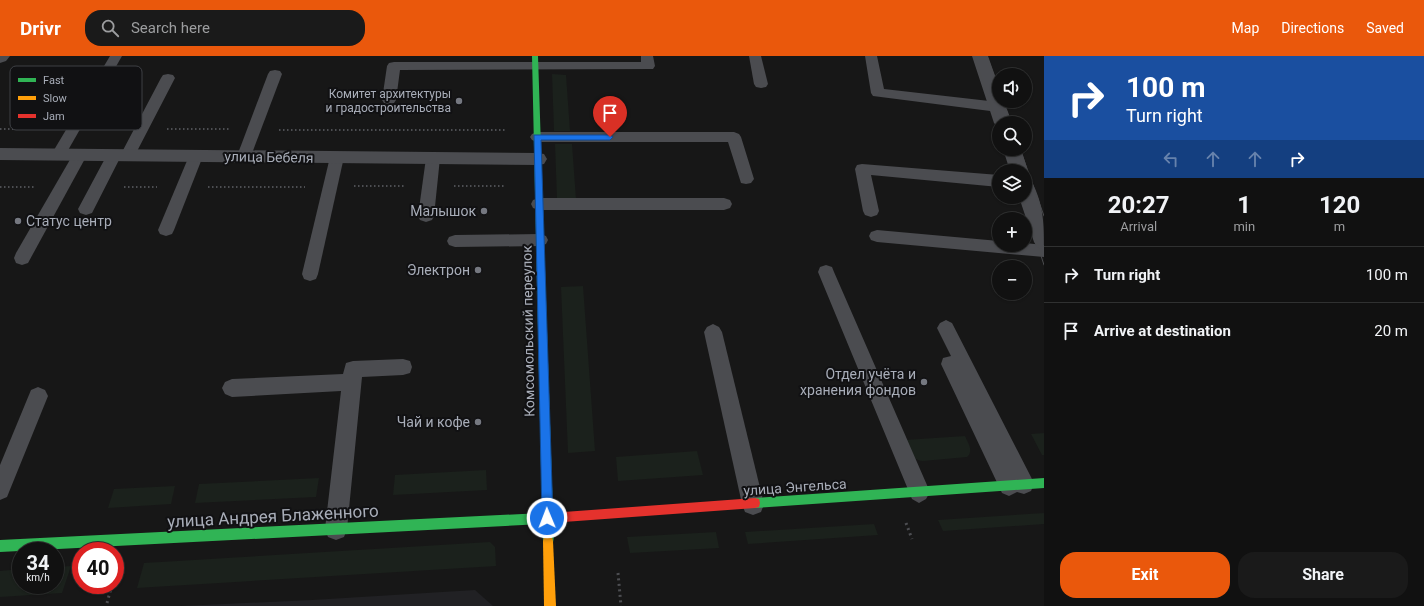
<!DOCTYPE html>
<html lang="en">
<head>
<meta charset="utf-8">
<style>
	:root { --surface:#111; --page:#1a1a1a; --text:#f1f3f6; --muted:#9c9d9f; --line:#303131; --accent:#ea580c }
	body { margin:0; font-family:Roboto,sans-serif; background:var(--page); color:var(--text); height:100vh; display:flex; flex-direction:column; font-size:15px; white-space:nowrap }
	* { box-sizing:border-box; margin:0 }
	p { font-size:13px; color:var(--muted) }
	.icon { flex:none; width:22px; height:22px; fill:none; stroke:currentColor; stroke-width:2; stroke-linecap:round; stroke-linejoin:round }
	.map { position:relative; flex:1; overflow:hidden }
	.details { display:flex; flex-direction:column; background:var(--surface); width:380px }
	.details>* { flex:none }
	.top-card { background:#1a4fa0; color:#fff; overflow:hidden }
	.tools { position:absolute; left:992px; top:12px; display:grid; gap:8px }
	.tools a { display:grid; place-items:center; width:40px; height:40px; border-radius:50%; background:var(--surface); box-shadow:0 1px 3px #0004,0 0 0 1px var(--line); font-size:20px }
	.speed { position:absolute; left:12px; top:486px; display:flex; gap:8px; font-size:20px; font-weight:700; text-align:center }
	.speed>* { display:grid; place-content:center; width:52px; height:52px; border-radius:50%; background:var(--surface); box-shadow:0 1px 3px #0004,0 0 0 1px var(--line); line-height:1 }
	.speed small { font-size:10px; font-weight:400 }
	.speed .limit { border:6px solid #d22; background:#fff; color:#111 }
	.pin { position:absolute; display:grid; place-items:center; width:34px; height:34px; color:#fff; margin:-41px -17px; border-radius:50% 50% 50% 0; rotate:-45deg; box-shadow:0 0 4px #0007 }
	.pin .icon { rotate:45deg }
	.me { position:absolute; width:44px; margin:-22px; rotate:359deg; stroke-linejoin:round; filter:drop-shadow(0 0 3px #0008) }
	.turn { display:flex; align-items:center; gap:14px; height:84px; padding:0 16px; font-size:18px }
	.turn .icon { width:52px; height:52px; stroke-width:2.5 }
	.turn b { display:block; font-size:28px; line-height:34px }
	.lanes { display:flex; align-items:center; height:38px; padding:0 16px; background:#0003; justify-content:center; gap:20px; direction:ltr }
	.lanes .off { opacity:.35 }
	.eta { display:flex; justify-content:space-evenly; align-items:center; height:68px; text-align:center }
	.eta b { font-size:24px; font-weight:700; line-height:28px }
	.cta { display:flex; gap:8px; margin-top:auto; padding:8px 16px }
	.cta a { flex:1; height:46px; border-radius:16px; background:var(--accent); color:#fff; font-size:16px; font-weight:700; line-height:46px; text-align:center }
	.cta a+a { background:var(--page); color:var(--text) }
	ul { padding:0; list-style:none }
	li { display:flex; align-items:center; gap:12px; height:56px; padding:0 16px; border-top:1px solid var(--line) }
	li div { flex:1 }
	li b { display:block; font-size:15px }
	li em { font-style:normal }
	header { display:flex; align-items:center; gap:24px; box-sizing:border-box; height:56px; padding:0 20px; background:var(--accent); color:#fff }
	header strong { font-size:19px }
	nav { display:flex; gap:22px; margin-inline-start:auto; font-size:14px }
	.search { width:280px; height:36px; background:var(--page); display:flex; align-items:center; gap:10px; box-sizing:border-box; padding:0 14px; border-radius:16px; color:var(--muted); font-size:15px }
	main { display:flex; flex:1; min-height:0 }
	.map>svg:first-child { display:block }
</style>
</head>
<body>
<header>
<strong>Drivr</strong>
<div class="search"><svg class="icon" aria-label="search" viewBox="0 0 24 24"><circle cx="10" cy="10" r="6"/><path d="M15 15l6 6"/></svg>Search here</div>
<nav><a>Map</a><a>Directions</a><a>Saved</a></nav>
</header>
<main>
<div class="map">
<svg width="1044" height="550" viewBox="0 0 1044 550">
	<rect width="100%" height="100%" fill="#171717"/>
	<path fill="#212124" d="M475 534 493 550H181L312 544Z"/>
	<g fill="#1b211c">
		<path d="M552 18 566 19 570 75H554Z"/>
		<path d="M555 88H572L576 143H557Z"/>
		<path d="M583 230 595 395 568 397 561 231Z"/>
		<path d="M1044 377V399H1042L1031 378Z"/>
		<path d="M965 380C968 387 974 395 967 401L923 405C911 404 909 394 905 384Z"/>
		<path d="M697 395 703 419 618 425 616 401Z"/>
		<path d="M486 414 487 434 393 439 395 419Z"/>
		<path d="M319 422 316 441 195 447 199 428Z"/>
		<path d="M175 430 171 448 108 452 114 433Z"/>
		<path d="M1044 457V468L943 475 938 464Z"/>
		<path d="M874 468 878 479 748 488 745 476Z"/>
		<path d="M716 476 719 492 630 497 627 481Z"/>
		<path d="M490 486 495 491 496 510 137 532 144 507Z"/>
		<path d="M71 510 62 537 0 541V515L21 513V529H55V511Z"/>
	</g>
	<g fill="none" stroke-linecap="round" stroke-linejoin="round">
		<g stroke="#4d4e52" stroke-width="2" stroke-dasharray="1.5 2.5" stroke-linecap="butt">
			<path d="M0 73H46"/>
			<path d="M99 73H114"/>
			<path d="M167 73H230"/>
			<path d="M279 74H505"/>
			<path d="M354 130H405"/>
			<path d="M454 130H504"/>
			<path d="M0 131H35"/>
			<path d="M124 131H157"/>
			<path d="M208 131H305"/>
		</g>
		<g stroke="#4d4e52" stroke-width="3" stroke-dasharray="2 3.5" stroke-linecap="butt">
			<path d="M906 467 912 483"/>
			<path d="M618 517 621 550"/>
			<path d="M107 547 112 529"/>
		</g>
		<g fill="#4b4c50" fill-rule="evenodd">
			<path d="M110 0H122L63 103 58 104 53 103 51 99Z"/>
			<path d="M641 0H653L655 10 653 13 400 14 396 44 394 47 389 48 384 47 382 44 387 10 389 7 394 6H641Z"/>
			<path d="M749 0H761L768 28 766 31 761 32 756 31 754 28Z"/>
			<path d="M865 0H877L884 33 998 46 1003 48 1005 51 1003 54 998 56 873 40 871 37Z"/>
			<path d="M275 14 280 15 282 18 251 100 249 104 244 105 239 104 237 100 268 18 270 15Z"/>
			<path d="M168 18 173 19 175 22 133 103 128 104 123 103 121 100 92 157 86 159 80 157 78 153 109 95 114 94 119 95 121 98 161 22 163 19Z"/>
			<path d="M537 76H734L739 78 741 81 754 123 751 127 746 128 741 127 728 86H537L532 84 530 81 532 78Z"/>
			<path d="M80 94 85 95 87 99 28 207 22 209 16 207 14 202 16 197 75 95Z"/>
			<path d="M196 95 201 96 203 100 174 174 172 178 166 180 160 178 158 174 189 100 191 96Z"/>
			<path d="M337 96 342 97 344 101 318 218 316 223 310 225 304 223 302 218 330 101 332 97Z"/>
			<path d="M433 97 438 98 440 102 434 160 432 164 426 166 420 164 418 160 426 102 428 98Z"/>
			<path d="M862 108 999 119V131L871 119 879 155 877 159 871 161 865 159 863 155 855 113 857 109Z"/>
			<path d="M539 142H724L730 144 732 148 730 152 724 154H539L533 152 531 148 533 144Z"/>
			<path d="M877 174 999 185V189H1025V187L1044 189V201L877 186 871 184 869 180 871 176Z"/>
			<path d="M540 178 546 180 548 184 546 188 540 190 455 191 449 189 447 185 449 181 455 179Z"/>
			<path d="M826 209 832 211 834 216 930 436 926 443 919 447 912 443 818 216 820 211Z"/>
			<path d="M946 264 952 267 1031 421 1034 428 1031 435 1024 438 1017 436 1009 440 1002 437 941 308 943 302 951 300 937 272 940 267Z"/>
			<path d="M713 268 719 271 722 276 764 448 761 456 753 459 745 456 742 448 704 276 707 271Z"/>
			<path d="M403 303 410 305 412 311 410 317 403 319 362 321 347 473 344 481 336 484 328 481 325 473 341 335 232 341 225 338 222 332 225 326 232 323 343 318 346 307 353 305Z"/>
			<path d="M38 331 45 334 48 340 7 441 0 444V409L31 334Z"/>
		</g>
		<g fill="#4b4c50" fill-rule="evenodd">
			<path d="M0 0H10L6 5 0 7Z"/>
			<path d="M972 0H988L999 31V45H1004L1012 67H999V72L994 67Z"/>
			<path d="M0 92 538 97 544 98 547 103 544 108 538 109 0 104Z"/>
			<path d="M1003 93H1021L1028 115 1025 120V115H1010Z"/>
			<path d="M1025 124 1032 126C1044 150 1044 168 1044 194L1037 191 1034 186 1019 141H1025Z"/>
		</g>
		<g fill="#30b455" fill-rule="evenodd">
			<path d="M532 0H538L553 458 555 462C552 471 556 480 552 489L548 490 544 489 543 485 542 468 0 496V484L542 457Z"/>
			<path d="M1044 422V432L755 452 751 451 750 447 751 443 755 442Z"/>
		</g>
		<path fill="#ff9f0a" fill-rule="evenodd" d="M548 480 552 481 553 485 556 550H544L543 485 544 481Z"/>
		<path fill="#e5322d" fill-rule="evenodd" d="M755 442 759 443 760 447 759 451 755 452 550 467 546 466 545 462 546 458 550 457Z"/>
		<g stroke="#4b4c4f" stroke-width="1">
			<path d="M974 0 999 73"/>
			<path d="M987 0 999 33"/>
			<path d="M1003 45 1011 67"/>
			<path d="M1006 93 1013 115"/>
			<path d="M1020 93 1044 160"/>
			<path d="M1022 141 1044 209"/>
		</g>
	</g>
	<path fill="#1a73e8" stroke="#114b97" d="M534 79H610L613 81 610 84H541L553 462 551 466 547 468 543 466 542 462Z"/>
	<g fill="#757880" stroke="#111113" stroke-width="1.5">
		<circle cx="459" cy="45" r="4"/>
		<circle cx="484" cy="155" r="4"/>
		<circle cx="18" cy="165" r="4"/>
		<circle cx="478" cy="214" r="4"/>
		<circle cx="924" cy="326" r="4"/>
		<circle cx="478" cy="366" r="4"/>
	</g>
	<g text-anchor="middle" stroke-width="4" stroke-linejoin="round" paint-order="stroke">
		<g font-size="12" fill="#a8adb8" stroke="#111113" text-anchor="end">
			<text x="451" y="42">Комитет архитектуры<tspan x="451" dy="14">и градостроительства</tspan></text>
		</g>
		<g font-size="14" fill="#a8adb8" stroke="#111113">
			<text transform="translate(269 101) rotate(1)" y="5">улица Бебеля</text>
			<text transform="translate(528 275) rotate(-91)" y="5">Комсомольский переулок</text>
			<text transform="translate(795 431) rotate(-4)" y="5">улица Энгельса</text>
		</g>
		<g font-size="14" fill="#a8adb8" stroke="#111113" text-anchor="end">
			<text x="476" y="160">Малышок</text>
			<text x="26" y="170" text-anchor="start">Статус центр</text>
			<text x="470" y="219">Электрон</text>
			<text x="916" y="323">Отдел учёта и<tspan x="916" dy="16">хранения фондов</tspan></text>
			<text x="470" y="371">Чай и кофе</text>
		</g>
		<g font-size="17" fill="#a8adb8" stroke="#111113">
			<text transform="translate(273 460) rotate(-3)" y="6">улица Андрея Блаженного</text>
		</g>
	</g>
	<rect x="10" y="10" width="132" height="64" rx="6" fill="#111113" stroke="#3e4045" stroke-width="1"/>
	<rect x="18" y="22" width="18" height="4" fill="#30b455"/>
	<rect x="18" y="40" width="18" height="4" fill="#ff9f0a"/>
	<rect x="18" y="58" width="18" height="4" fill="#e5322d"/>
	<g font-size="11" fill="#a8adb8">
		<text x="43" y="28">Fast</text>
		<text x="43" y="46">Slow</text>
		<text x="43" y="64">Jam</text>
	</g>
</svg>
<div class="tools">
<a><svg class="icon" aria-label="sound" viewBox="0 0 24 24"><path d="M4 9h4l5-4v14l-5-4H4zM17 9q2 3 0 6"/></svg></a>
<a><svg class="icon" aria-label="search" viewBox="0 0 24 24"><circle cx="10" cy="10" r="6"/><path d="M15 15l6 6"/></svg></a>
<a><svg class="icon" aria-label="layers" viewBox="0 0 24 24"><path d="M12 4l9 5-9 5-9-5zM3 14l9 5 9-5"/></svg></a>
<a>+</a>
<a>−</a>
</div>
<div class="speed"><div>34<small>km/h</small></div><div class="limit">40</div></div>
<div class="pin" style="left:610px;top:81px;background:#d93025"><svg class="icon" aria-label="arrive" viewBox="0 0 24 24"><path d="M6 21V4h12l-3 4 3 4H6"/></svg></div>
<svg class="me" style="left:547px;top:462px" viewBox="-20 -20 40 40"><circle r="17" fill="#1a73e8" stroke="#fff" stroke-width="3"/><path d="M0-11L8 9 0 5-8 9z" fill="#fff"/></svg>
</div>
<section class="details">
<div class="top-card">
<div class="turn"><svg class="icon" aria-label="right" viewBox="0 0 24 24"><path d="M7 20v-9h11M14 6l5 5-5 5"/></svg><div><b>100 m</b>Turn right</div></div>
<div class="lanes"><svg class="icon off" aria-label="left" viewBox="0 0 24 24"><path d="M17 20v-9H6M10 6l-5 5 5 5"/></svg><svg class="icon off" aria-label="ahead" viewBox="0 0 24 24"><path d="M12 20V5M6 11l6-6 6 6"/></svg><svg class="icon off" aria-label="ahead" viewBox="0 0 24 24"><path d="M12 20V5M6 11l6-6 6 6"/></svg><svg class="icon" aria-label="right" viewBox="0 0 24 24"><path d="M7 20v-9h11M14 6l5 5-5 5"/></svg></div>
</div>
<div class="eta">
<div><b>20:27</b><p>Arrival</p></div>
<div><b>1</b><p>min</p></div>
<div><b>120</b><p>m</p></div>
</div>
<ul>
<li><svg class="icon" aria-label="right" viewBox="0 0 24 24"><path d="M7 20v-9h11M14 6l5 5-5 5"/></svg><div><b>Turn right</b></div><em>100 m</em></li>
<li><svg class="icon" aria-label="arrive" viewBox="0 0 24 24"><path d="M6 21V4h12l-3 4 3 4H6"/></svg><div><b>Arrive at destination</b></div><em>20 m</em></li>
</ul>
<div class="cta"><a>Exit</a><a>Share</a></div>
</section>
</main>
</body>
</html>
